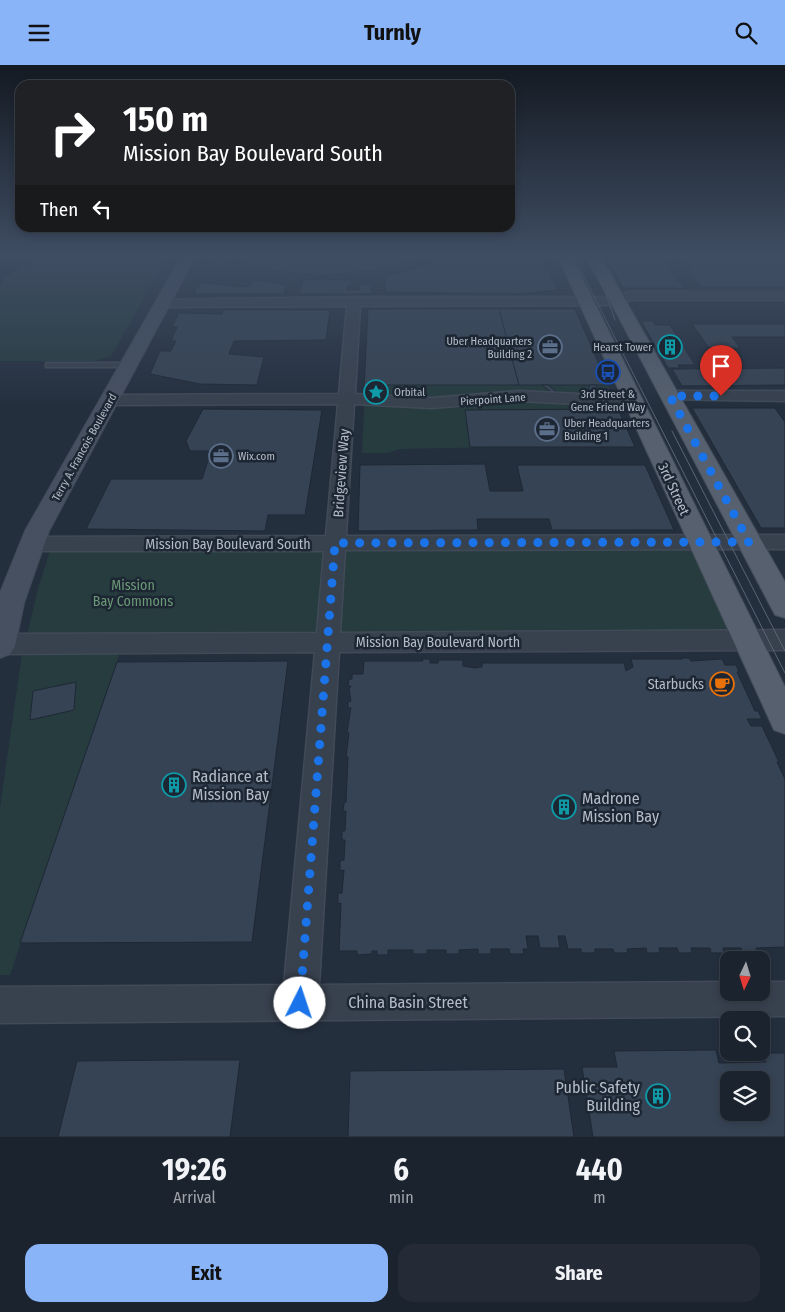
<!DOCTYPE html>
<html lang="en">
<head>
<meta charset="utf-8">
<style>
	:root { --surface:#1b232e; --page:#242b36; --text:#f1f3f6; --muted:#a0a4aa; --line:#39404a; --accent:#8ab4f8 }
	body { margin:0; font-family:"Fira Sans Condensed",sans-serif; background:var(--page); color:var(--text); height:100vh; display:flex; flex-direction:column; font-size:19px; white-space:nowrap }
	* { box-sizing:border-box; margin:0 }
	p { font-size:16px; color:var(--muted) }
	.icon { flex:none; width:28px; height:28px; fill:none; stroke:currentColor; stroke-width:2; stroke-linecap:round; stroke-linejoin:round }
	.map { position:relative; height:1072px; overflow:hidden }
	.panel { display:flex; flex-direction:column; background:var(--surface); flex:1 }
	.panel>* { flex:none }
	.banner { position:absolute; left:15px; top:15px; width:500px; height:152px; border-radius:15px; box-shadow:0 2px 8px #0003,0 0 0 1px var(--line); background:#202124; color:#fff; overflow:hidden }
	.needle { width:32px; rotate:184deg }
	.fabs { position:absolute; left:720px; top:886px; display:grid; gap:10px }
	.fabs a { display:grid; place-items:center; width:50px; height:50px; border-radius:10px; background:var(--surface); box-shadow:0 2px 8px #0003,0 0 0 1px var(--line); font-size:25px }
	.pin { position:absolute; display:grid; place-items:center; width:42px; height:42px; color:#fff; margin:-51px -21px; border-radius:50% 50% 50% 0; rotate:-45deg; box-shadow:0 0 5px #0007 }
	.pin .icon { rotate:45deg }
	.me { position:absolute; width:55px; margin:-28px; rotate:4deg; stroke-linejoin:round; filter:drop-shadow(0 0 4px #0008) }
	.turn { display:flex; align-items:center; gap:18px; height:105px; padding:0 25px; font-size:22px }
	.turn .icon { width:65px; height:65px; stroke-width:2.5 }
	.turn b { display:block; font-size:35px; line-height:42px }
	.then { display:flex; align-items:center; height:48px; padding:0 25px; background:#0003; gap:10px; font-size:19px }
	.eta { display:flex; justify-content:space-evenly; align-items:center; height:85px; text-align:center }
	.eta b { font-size:30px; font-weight:700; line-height:35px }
	.action { display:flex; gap:10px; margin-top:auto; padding:10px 25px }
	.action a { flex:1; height:58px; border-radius:15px; background:var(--accent); color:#111; font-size:20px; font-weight:700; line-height:58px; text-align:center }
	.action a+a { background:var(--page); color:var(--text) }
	header { display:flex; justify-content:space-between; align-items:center; height:65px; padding:0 25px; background:var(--accent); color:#111; font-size:22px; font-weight:700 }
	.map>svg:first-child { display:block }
</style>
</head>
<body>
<header><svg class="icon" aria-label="menu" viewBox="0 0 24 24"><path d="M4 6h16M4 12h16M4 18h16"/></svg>Turnly<svg class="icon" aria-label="search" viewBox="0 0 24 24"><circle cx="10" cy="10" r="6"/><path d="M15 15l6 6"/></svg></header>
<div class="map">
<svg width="785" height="1072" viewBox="0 0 785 1072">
	<rect width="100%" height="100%" fill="#242f3e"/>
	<g fill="#263c3f">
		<path d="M40 192H168L111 291 95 296H0V221L2 213Z"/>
		<path d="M378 320H608L618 344 494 345 502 382 399 384 389 388H362L365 323H377Z"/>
		<path d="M692 484 730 567 27 571 37 527 50 486Z"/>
		<path d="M120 587 10 910H0V743L22 588Z"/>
	</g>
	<path fill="#17263c" d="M0 192H40L3 212 0 221Z"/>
	<g fill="#364354" stroke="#1f2835" fill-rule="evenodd">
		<path d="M212 192H227L224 199H209Z"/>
		<path d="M250 192H423L376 205 324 210 275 206 239 196Z"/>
		<path d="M536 192 548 206 558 225 522 229 385 227V211L414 204 443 193Z"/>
		<path d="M606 192H662L684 223H623Z"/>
		<path d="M677 192H785H776L785 201V222H701L687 204H691L682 193Z"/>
		<path d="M254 215 286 220 284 229H194L196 223 203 218 247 222Z"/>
		<path d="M303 215H352L346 225H360V219H374V221H372L371 229H299Z"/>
		<path d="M368 244H499L519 320H378L377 323H364Z"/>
		<path d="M499 244H575L608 320H519Z"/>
		<path d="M223 245H330L326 275 234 276 229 289 264 292 257 320 200 319 150 309 160 286H171L176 276H171L177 262H172L179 248 222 249Z"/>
		<path d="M641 256H653L655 260H670L695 300H678L680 303H668Z"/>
		<path d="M692 259H785V272H732L740 283H709Z"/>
		<path d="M785 303V320L682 321 672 304Z"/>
		<path d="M542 320H548L578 344H572Z"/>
		<path d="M590 320H597L588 344H581Z"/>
		<path d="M692 343H775L785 357V463H761Z"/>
		<path d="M203 344 322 345 305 450H268L265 466 86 464 111 414H202L211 386H190L186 376Z"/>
		<path d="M618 344 635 382H470L465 345Z"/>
		<path d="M485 399 490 426H523L517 400H645L674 465H552L549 454H477L478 465 358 466 360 400Z"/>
		<path d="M682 593H689L691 596 722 594 725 600H736L739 607H737L755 646H758L762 654H747L751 661H762L779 697H777L785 714V882L756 883 757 887H742L741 883H723L724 888H711L710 883H691L692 888H679L677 883H659L660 888H647L646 883 627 884 628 888H614L613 884H595V888H581V884H568L565 871H558L560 883H540L538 871H526L528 884H523L524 889H510L509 884H491V889H478V884L459 885V889H446V885H427V889H413V885H388V890H377V886H372V889L357 890V886H339L341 838 338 839V828H342L344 805 340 806V796L344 795 345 775H342V766H345L346 746H343L344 738 346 737 348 692H346L349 668H347L350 648 351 643H348V637L351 636 349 624 351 621H348L349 614H352V609H363L364 596H423L422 594H430V598H438V595H463V601L475 603 482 602V598H624L626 606 633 602 631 594H682Z"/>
		<path d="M288 596 252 877 20 878 117 597Z"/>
		<path d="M76 617 74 645 30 655 33 626Z"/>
		<path d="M716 985 719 998 766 997 763 988H785V1072H593L582 1002H617L614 986ZM729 1015H761V1048H729Z"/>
		<path d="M185 995H240L230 1072H58L77 996Z"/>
		<path d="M564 1004 574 1072H348L350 1006Z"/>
	</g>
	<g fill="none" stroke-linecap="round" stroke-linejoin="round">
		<g stroke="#414a57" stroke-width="3">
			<path id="lane" d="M46 298H129L133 300 129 302H46Z"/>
		</g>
		<g stroke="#414a57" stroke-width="3">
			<g id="street">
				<path d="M628 227H785V235H630L618 240 360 241 355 329 431 333 519 326 598 330 631 328 639 333 631 338 598 340 519 336 431 343 354 339 346 471 785 470V484L345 485 340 568 785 565V585L339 587 319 920 729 917V928H761V917H785V951L0 958V922L284 920 315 587 0 589V569L317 568 324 486H31L24 484 21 479 24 474 31 472 326 471 338 339 111 340 103 335 111 330 339 329 347 241 164 242 159 241 157 238 159 235 354 232H616Z"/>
				<path d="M670 326H785V336L664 334 662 331 664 328Z"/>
			</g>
		</g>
		<g stroke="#414a57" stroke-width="2">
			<path id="secondary" d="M181 192H195L49 466 24 538 15 581 10 589 0 593V528L25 466Z"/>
		</g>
		<g stroke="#414a57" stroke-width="2">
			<g id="primary">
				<path d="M558 192H572L785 622V669L774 665Z"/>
				<path d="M587 192H601L785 517V553L775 550Z"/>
			</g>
		</g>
		<use href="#lane" fill="#38414e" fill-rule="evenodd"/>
		<use href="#street" fill="#38414e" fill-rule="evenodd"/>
		<use href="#secondary" fill="#465061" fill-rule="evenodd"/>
		<use href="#primary" fill="#56606e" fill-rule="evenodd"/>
		<g stroke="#5a6575" stroke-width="1">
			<path d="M574 192 785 608"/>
			<path d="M586 192 606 229 615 255"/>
			<path d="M672 366 785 586"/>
		</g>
	</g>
	<linearGradient id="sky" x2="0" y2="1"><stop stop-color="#141a22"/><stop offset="0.56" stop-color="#3f4d63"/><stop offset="1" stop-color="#3f4d63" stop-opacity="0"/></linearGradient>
	<rect width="785" height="342" fill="url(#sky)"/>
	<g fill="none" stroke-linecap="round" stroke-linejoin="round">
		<path stroke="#1a73e8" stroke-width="9" stroke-dasharray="0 16.2" d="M300 938 335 478 749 477 670 331H721"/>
	</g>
	<defs>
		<g id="office-ring" transform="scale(1.25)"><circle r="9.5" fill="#1d2633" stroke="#5c6f8a" stroke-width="1.5"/><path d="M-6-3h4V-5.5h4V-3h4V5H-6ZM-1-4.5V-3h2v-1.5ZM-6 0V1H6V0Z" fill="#5c6f8a"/></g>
		<g id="building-ring" transform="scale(1.25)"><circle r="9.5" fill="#1d2633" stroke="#0f9aa8" stroke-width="1.5"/><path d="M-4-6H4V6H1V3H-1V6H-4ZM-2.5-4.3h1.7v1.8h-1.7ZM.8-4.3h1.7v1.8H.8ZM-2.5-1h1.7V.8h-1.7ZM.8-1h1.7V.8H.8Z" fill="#0f9aa8"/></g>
		<g id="bus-ring" transform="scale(1.25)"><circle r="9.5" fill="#1d2633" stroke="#1a4fb4" stroke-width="1.5"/><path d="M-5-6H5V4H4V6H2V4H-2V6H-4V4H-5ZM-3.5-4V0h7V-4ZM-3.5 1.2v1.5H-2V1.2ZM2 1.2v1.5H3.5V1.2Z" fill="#1a4fb4"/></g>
		<g id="sight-ring" transform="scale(1.25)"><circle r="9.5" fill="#1d2633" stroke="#0f9aa8" stroke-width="1.5"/><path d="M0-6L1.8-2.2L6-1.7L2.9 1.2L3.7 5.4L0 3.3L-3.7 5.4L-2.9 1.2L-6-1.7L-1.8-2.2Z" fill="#0f9aa8"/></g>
		<g id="cafe-ring" transform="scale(1.25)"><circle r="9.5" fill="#1d2633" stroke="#e8710a" stroke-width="1.5"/><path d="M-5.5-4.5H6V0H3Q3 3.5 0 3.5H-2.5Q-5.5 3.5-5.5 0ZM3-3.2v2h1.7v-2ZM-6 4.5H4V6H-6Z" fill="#e8710a"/></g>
	</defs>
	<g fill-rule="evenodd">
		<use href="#office-ring" x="550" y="282"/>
		<use href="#building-ring" x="670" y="282"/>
		<use href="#bus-ring" x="608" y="307"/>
		<use href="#sight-ring" x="376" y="327"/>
		<use href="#office-ring" x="547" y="364"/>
		<use href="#office-ring" x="221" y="391"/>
		<use href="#cafe-ring" x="722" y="619"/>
		<use href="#building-ring" x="174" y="720"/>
		<use href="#building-ring" x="564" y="742"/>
		<use href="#building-ring" x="658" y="1031"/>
	</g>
	<g text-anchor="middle" stroke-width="5" stroke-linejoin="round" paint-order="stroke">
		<g font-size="11" fill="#b4bcc9" stroke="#1d2633" text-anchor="start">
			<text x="532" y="280" text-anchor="end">Uber Headquarters<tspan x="532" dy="13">Building 2</tspan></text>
			<text x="652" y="286" text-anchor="end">Hearst Tower</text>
			<text x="394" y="331">Orbital</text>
			<text x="608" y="333" text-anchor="middle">3rd Street &amp;<tspan x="608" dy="13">Gene Friend Way</tspan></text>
			<text x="564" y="362">Uber Headquarters<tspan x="564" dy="13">Building 1</tspan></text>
			<text x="238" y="395">Wix.com</text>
		</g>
		<g font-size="11" fill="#b4bcc9" stroke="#1d2633">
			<text transform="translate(493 334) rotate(-4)" y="4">Pierpoint Lane</text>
			<text transform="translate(84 382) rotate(-61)" y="4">Terry A. Francois Boulevard</text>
		</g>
		<g font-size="14" fill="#b4bcc9" stroke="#1d2633">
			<text transform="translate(341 408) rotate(-86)" y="5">Bridgeview Way</text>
			<text transform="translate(674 424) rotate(65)" y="5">3rd Street</text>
			<text x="228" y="484">Mission Bay Boulevard South</text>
			<text x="438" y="582">Mission Bay Boulevard North</text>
		</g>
		<g font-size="14" fill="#6b9a76" stroke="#1d2633">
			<text x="133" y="525">Mission<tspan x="133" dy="16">Bay Commons</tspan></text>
		</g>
		<g font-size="14" fill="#b4bcc9" stroke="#1d2633" text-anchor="end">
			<text x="704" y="624">Starbucks</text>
		</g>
		<g font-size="16" fill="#b4bcc9" stroke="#1d2633" text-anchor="start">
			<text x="192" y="717">Radiance at<tspan x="192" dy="18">Mission Bay</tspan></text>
			<text x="582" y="739">Madrone<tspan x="582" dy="18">Mission Bay</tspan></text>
			<text x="640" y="1028" text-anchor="end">Public Safety<tspan x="640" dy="18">Building</tspan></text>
		</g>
		<g font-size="16" fill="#b4bcc9" stroke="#1d2633">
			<text x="408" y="943">China Basin Street</text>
		</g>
	</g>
</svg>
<div class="fabs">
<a><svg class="needle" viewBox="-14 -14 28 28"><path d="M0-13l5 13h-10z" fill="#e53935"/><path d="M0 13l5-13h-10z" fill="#a0a4aa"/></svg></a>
<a><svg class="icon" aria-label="search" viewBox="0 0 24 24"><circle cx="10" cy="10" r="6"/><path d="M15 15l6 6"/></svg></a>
<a><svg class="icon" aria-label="layers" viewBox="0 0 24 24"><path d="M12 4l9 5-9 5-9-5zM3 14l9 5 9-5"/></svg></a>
</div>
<div class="pin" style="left:721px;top:331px;background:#d93025"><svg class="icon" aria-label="arrive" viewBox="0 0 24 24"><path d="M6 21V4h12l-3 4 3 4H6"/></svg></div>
<svg class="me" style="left:300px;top:938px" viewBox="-20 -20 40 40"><circle r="19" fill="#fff"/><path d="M0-13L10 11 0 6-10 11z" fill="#1a73e8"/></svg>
<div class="banner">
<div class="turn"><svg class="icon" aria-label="right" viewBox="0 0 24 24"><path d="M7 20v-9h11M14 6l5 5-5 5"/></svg><div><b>150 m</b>Mission Bay Boulevard South</div></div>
<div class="then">Then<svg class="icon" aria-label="left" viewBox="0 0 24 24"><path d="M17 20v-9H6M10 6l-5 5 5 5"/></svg></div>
</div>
</div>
<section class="panel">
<div class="eta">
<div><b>19:26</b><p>Arrival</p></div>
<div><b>6</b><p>min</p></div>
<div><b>440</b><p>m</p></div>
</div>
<div class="action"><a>Exit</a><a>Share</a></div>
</section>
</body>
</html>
